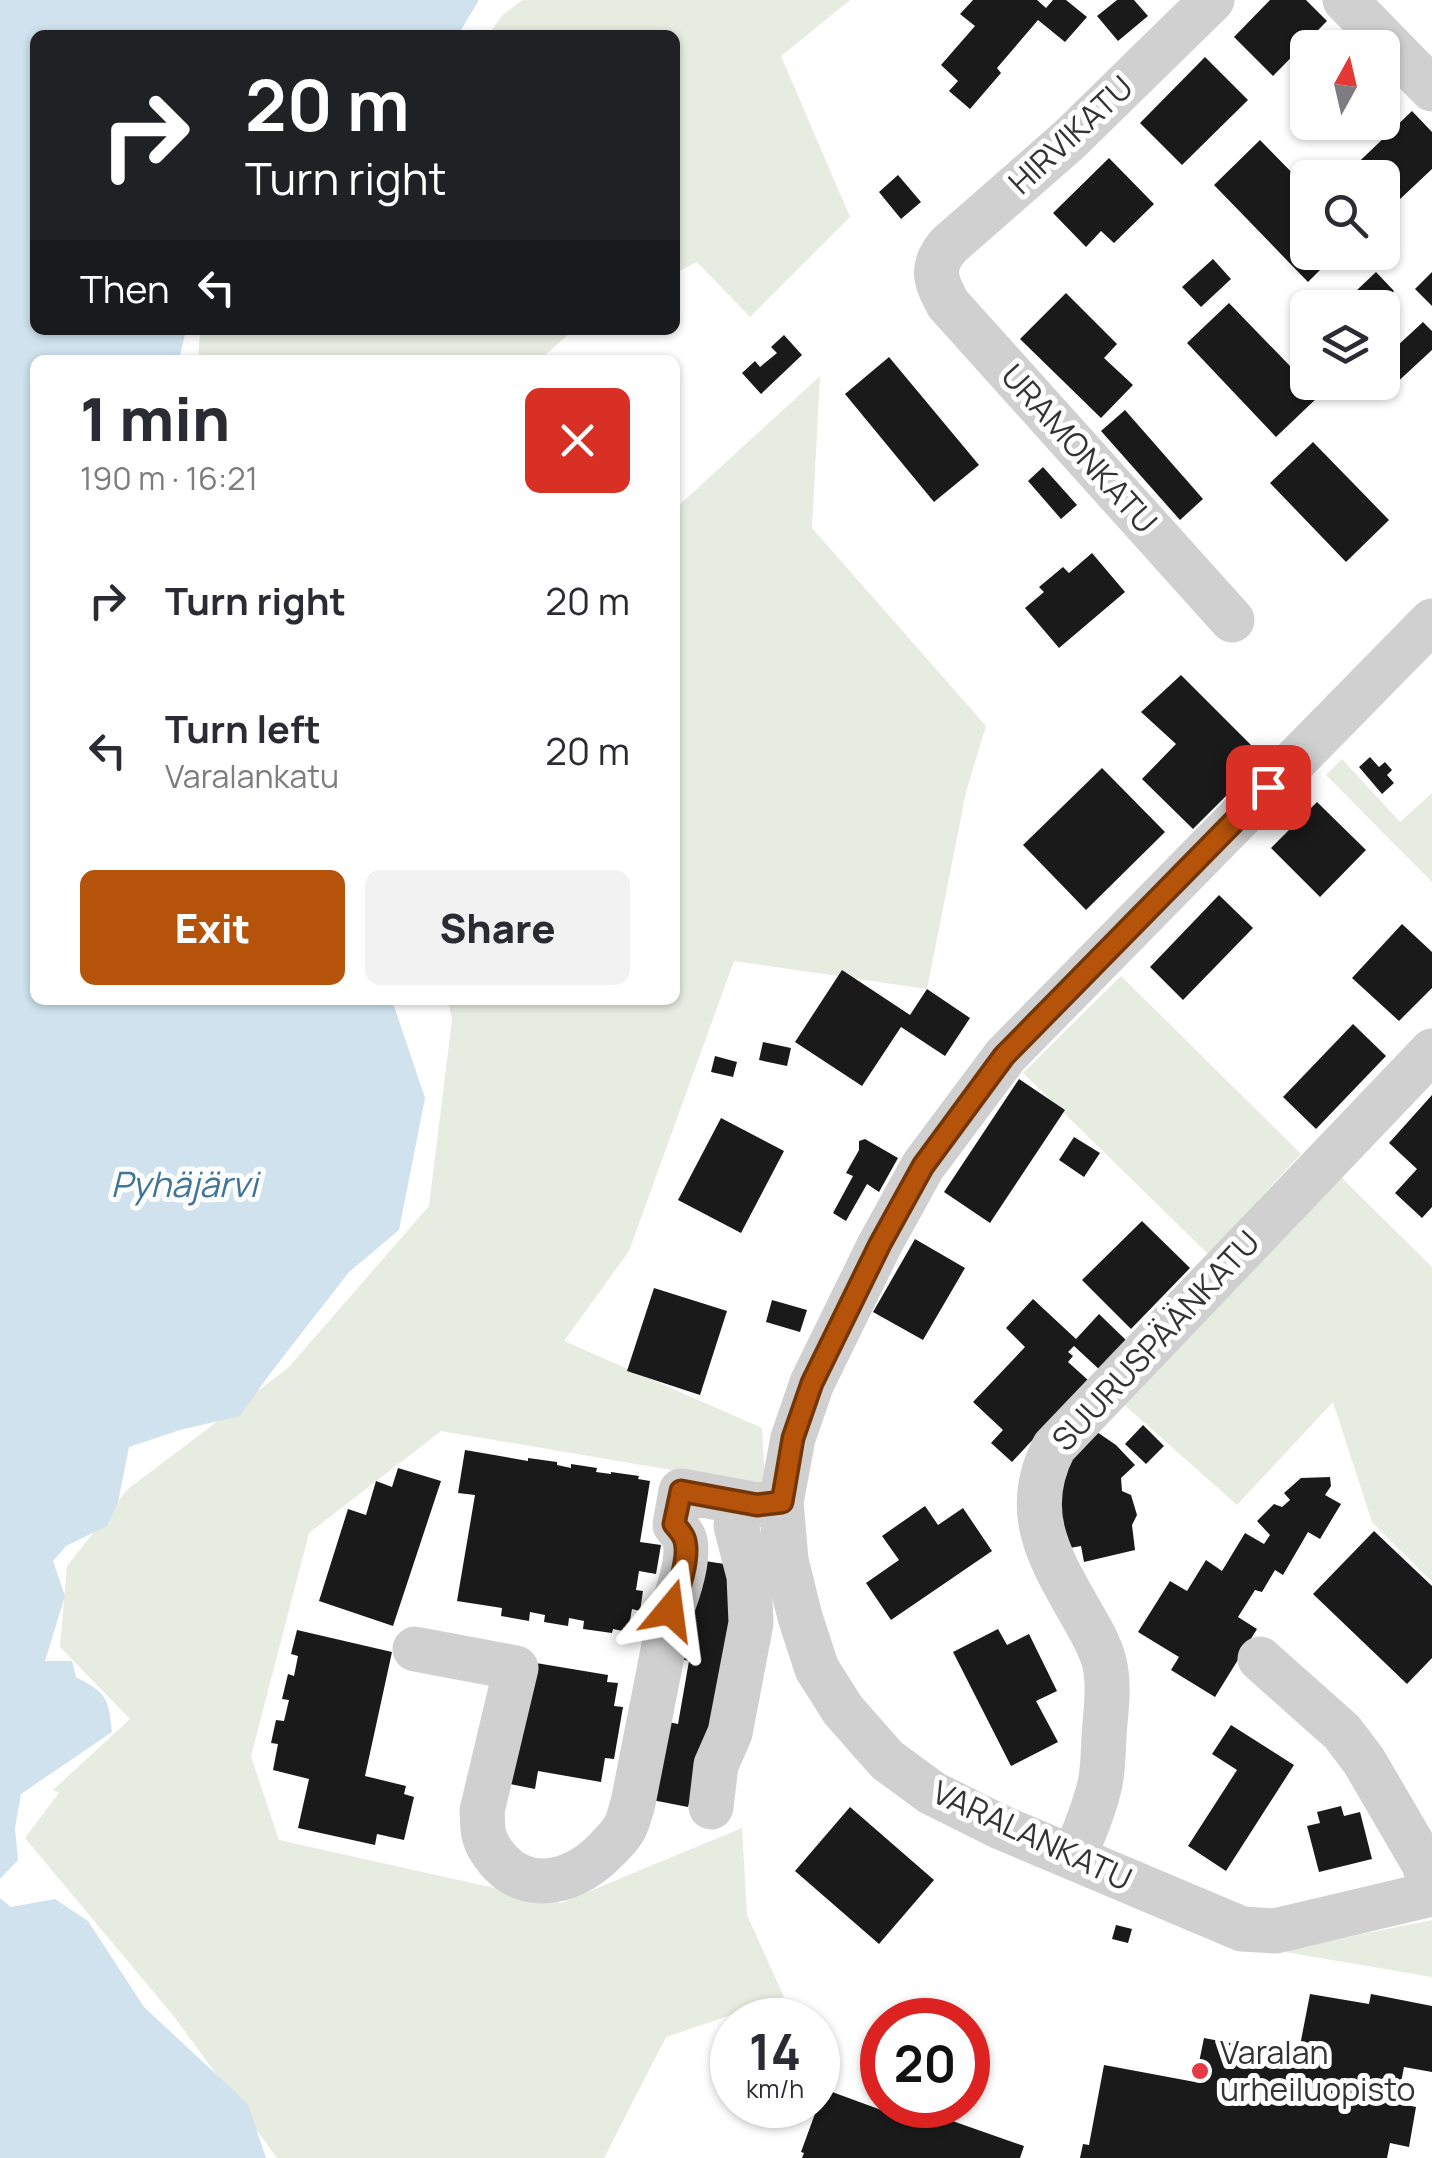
<!DOCTYPE html>
<html lang="en">
<head>
<meta charset="utf-8">
<style>
	:root { --surface:#fff; --page:#f2f2f3; --text:#2b2b33; --muted:#7c7c81; --accent:#b45309 }
	body { margin:0; font-family:Manrope,sans-serif; background:var(--page); color:var(--text); height:100vh; display:flex; flex-direction:column; font-size:38px; white-space:nowrap }
	* { box-sizing:border-box; margin:0 }
	p { font-size:32px; color:var(--muted) }
	.icon { flex:none; width:55px; height:55px; fill:none; stroke:currentColor; stroke-width:2; stroke-linecap:round; stroke-linejoin:round }
	.map { position:relative; flex:1; overflow:hidden }
	.sheet { position:absolute; left:30px; top:355px; width:650px; height:650px; display:flex; flex-direction:column; background:var(--surface); border-radius:15px; box-shadow:0 2px 8px #0004 }
	.sheet>* { flex:none }
	.top-card { position:absolute; left:30px; top:30px; width:650px; height:305px; border-radius:15px; box-shadow:0 2px 8px #0004; background:#202124; color:#fff; overflow:hidden }
	.needle { width:65px; rotate:8deg }
	.buttons { position:absolute; left:1290px; top:30px; display:grid; gap:20px }
	.buttons a { display:grid; place-items:center; width:110px; height:110px; border-radius:15px; background:var(--surface); box-shadow:0 2px 8px #0004; font-size:50px }
	.speed { position:absolute; left:710px; top:1998px; display:flex; gap:20px; font-size:50px; font-weight:700; text-align:center }
	.speed>* { display:grid; place-content:center; width:130px; height:130px; border-radius:50%; background:var(--surface); box-shadow:0 2px 8px #0004; line-height:1 }
	.speed small { font-size:25px; font-weight:400 }
	.speed .limit { border:15px solid #d22; background:#fff; color:#111 }
	.pin { position:absolute; display:grid; place-items:center; width:85px; height:85px; color:#fff; margin:-42px; border-radius:20px; box-shadow:0 5px 15px #0006 }
	.me { position:absolute; width:110px; margin:-55px; rotate:16deg; stroke-linejoin:round; filter:drop-shadow(0 0 8px #0008) }
	.turn { display:flex; align-items:center; gap:35px; height:210px; padding:0 50px; font-size:45px }
	.turn .icon { width:130px; height:130px; stroke-width:2.5 }
	.turn b { display:block; font-size:70px; line-height:85px }
	.then { display:flex; align-items:center; height:95px; padding:0 50px; background:#0003; gap:20px; font-size:38px }
	.round { display:grid; place-items:center; flex:none; width:105px; height:105px; border-radius:15px; background:var(--page) }
	.summary { display:flex; align-items:center; justify-content:space-between; height:170px; padding:0 50px }
	h1 { font-size:60px; font-weight:800; line-height:75px }
	.action { display:flex; gap:20px; margin-top:auto; padding:20px 50px }
	.action a { flex:1; height:115px; border-radius:15px; background:var(--accent); color:#fff; font-size:40px; font-weight:800; line-height:115px; text-align:center }
	.action a+a { background:var(--page); color:var(--text) }
	ul { padding:0; list-style:none }
	li { display:flex; align-items:center; gap:30px; height:150px; padding:0 50px }
	li div { flex:1 }
	li b { display:block; font-size:38px }
	li em { font-style:normal }
	.map>svg:first-child { display:block }
</style>
</head>
<body>
<div class="map">
<svg width="1432" height="2158" viewBox="0 0 1432 2158">
	<rect width="100%" height="100%" fill="#fff"/>
	<g fill="#e6ecdf">
		<path d="M522 0H850L781 56 850 217 750 317 697 262 675 273V35H488L502 16Z"/>
		<path d="M200 330H573L540 360H198Z"/>
		<path d="M820 376 812 528 986 726 966 792 927 989 734 961 629 1251 564 1341 762 1428 765 1486 441 1431 309 1533 251 1756 279 1840 561 1903 742 1828 747 1915 784 1997 666 2037 604 2158H277L176 2019 25 1838 59 1793 53 1790 130 1719 60 1647 67 1566 128 1489 288 1368 429 1206 452 1020 448 1000H675V509Z"/>
		<path d="M1342 759 1400 822 1432 793V882L1326 775Z"/>
		<path d="M1121 976 1301 1154 1208 1254 1023 1073Z"/>
		<path d="M1337 1173 1432 1267V1582L1372 1522 1333 1402 1237 1505 1120 1401Z"/>
		<path d="M1432 1920V1977L1279 1951Z"/>
	</g>
	<g fill="#cfe2ee">
		<path d="M0 0H479L458 35H35V330H186L179 360H35V1000H392L425 1098 399 1230 349 1272 269 1375 240 1416 180 1430 129 1447 118 1502 107 1526 66 1546 53 1561 65 1596 45 1661H72L76 1677C107 1694 108 1696 112 1732L21 1794 15 1828 18 1860 0 1879Z"/>
		<path d="M0 1898 11 1907 55 1899 88 1921 144 2007 248 2104 266 2158H0Z"/>
	</g>
	<g fill="#1a1a1a">
		<path d="M973 0H1037L1046 8 1053 0H1066L1087 17 1065 42 1038 20 997 68 1001 73 970 109 949 91 958 81 941 65 975 26 960 14Z"/>
		<path d="M1117 0H1134L1148 16 1118 41 1097 16Z"/>
		<path d="M1270 0H1306L1327 21 1273 76 1234 37Z"/>
		<path d="M1205 57 1248 100 1182 165 1140 123Z"/>
		<path d="M1412 111 1432 132V169L1382 216V178H1342Z"/>
		<path d="M1260 140 1308 189V252H1338L1308 282 1214 185Z"/>
		<path d="M1109 158 1154 204 1114 243 1101 231 1086 247 1053 213Z"/>
		<path d="M898 175 921 202 901 219 879 192Z"/>
		<path d="M1213 259 1231 279 1201 307 1182 287Z"/>
		<path d="M1376 272 1394 291 1377 308H1338Z"/>
		<path d="M1432 272V306L1415 289Z"/>
		<path d="M1066 293 1117 344 1104 358 1133 385 1101 418 1020 339Z"/>
		<path d="M1229 303 1319 396 1276 437 1187 343Z"/>
		<path d="M1423 322 1432 331V350L1379 399 1363 382H1382V360Z"/>
		<path d="M784 335 802 355 761 394 742 373 755 361 760 367 777 353 771 347Z"/>
		<path d="M889 357 979 465 934 502 845 394Z"/>
		<path d="M1125 410 1203 499 1180 520 1101 431Z"/>
		<path d="M1313 442 1389 520 1346 562 1270 483Z"/>
		<path d="M1043 467 1077 505 1061 519 1028 481Z"/>
		<path d="M1092 553 1125 592 1059 648 1025 608 1044 592 1039 587 1063 567 1069 573Z"/>
		<path d="M1181 675 1264 758 1193 829 1142 779 1176 744 1141 712Z"/>
		<path d="M1370 757 1379 767 1385 762 1392 770 1387 775 1394 783 1382 794 1359 767Z"/>
		<path d="M1102 768 1165 832 1086 910 1023 845Z"/>
		<path d="M1317 802 1366 850 1320 897 1271 848Z"/>
		<path d="M1219 895 1253 928 1183 1000 1150 967Z"/>
		<path d="M1402 924 1432 952V988L1399 1021 1352 978Z"/>
		<path d="M842 970 910 1015 927 989 970 1018 945 1056 901 1027 862 1086 795 1042Z"/>
		<path d="M1353 1024 1386 1056 1316 1129 1283 1097Z"/>
		<path d="M763 1042 791 1048 787 1066 759 1060Z"/>
		<path d="M715 1056 737 1062 733 1077 711 1072Z"/>
		<path d="M1019 1079 1065 1110 990 1223 944 1192Z"/>
		<path d="M1432 1095V1207L1422 1218 1395 1193 1417 1169 1389 1143Z"/>
		<path d="M721 1118 784 1151 741 1233 678 1200Z"/>
		<path d="M1074 1137 1100 1153 1084 1177 1059 1160Z"/>
		<path d="M865 1139 898 1158 879 1192 867 1184 846 1221 833 1213 853 1176 846 1173 859 1150V1141Z"/>
		<path d="M1142 1221 1190 1268 1131 1329 1082 1280Z"/>
		<path d="M915 1239 965 1268 923 1340 873 1312Z"/>
		<path d="M654 1288 727 1311 700 1395 627 1371Z"/>
		<path d="M1033 1299 1076 1339 1099 1314 1128 1342 1101 1371 1074 1346 1068 1352 1073 1356 1068 1362 1088 1380 1012 1462 991 1443 1003 1430 973 1402 1025 1347 1006 1328Z"/>
		<path d="M772 1300 807 1310 800 1332 766 1322Z"/>
		<path d="M1143 1425 1164 1446 1146 1464 1125 1444Z"/>
		<path d="M1094 1430 1116 1445 1135 1465 1121 1478 1122 1491 1131 1495 1137 1515 1132 1525 1135 1550 1084 1562 1081 1546 1070 1548 1065 1536 1057 1491 1065 1456Z"/>
		<path d="M465 1450 528 1461V1458L557 1462V1465L571 1468V1464L597 1468 596 1472 611 1474V1472L639 1476 638 1479 650 1481 640 1542 661 1545 656 1574 639 1571 636 1590 643 1591 640 1611 632 1609 628 1632 613 1629 612 1633 583 1629 584 1621 569 1618 568 1626 544 1622 545 1615 530 1612 529 1621 501 1616 502 1608 457 1601 475 1495 458 1493Z"/>
		<path d="M398 1468 441 1481 393 1626 319 1601 348 1509 366 1515 376 1481 392 1487Z"/>
		<path d="M1330 1477 1331 1486 1325 1495 1341 1504 1320 1539 1308 1532 1283 1575 1275 1570 1262 1592 1255 1590 1238 1617 1257 1629 1215 1697 1171 1670 1179 1657 1138 1632 1170 1581 1187 1591 1206 1560 1222 1571 1245 1533 1264 1544 1270 1535 1257 1521 1274 1504 1282 1507 1290 1500 1284 1493 1301 1478Z"/>
		<path d="M925 1506 938 1525 963 1508 992 1551 891 1620 866 1583 899 1560 882 1536Z"/>
		<path d="M1374 1531 1432 1586V1658L1407 1684 1313 1594Z"/>
		<path d="M698 1560 738 1566 733 1664 688 1807 652 1800 664 1721 678 1724 689 1661 680 1659Z"/>
		<path d="M998 1629 1007 1645 1029 1634 1057 1691 1036 1701 1058 1742 1011 1766 953 1652Z"/>
		<path d="M297 1630 392 1652 365 1776 406 1786 404 1794 414 1797 404 1840 377 1834 375 1845 298 1828 309 1779 273 1770 278 1744 271 1743 276 1720 284 1721 289 1700 282 1699 288 1674 294 1676 298 1656 291 1654Z"/>
		<path d="M530 1662 608 1675 607 1682 618 1683 614 1706 623 1707 614 1759 605 1758 601 1782 538 1771 535 1789 510 1784Z"/>
		<path d="M1231 1725 1294 1765 1226 1871 1188 1846 1237 1770 1212 1754Z"/>
		<path d="M1341 1806 1344 1816 1360 1812 1372 1859 1319 1872 1307 1826 1320 1823 1317 1812Z"/>
		<path d="M850 1807 934 1880 879 1944 795 1871Z"/>
		<path d="M1116 1925 1132 1929 1128 1943 1112 1939Z"/>
		<path d="M1310 1994 1369 2004 1371 1994 1432 2006V2072L1404 2067 1397 2103 1416 2107 1409 2147 1390 2143 1387 2158H1080L1083 2144 1089 2145 1104 2065 1195 2082 1204 2038 1298 2056Z"/>
		<path d="M824 2089 895 2115 899 2105H907L1024 2146 1020 2158H802L804 2153 801 2152Z"/>
	</g>
	<g fill="none" stroke-linecap="round" stroke-linejoin="round">
		<g stroke="#d0d0d0" stroke-width="45">
			<path d="M1212 0 1070 139 949 245C930 267 935 280 948 304L1232 620"/>
			<path d="M1345 0 1432 89"/>
			<path d="M1432 621 1005 1056 923 1166 880 1244 812 1383 793 1438 781 1502 786 1560 800 1617 817 1669 843 1710 887 1760 932 1793 998 1826 1242 1929 1275 1931 1432 1894"/>
			<path d="M415 1649 516 1668 482 1811C483 1819 482 1828 484 1835 486 1844 493 1854 499 1861 531 1897 579 1879 607 1849 614 1842 622 1834 626 1825 629 1818 631 1810 633 1803L671 1610C678 1594 691 1554 684 1538 682 1533 678 1529 675 1525L681 1491 757 1505 781 1502"/>
			<path d="M1260 1659 1342 1732 1364 1761 1424 1864 1432 1887"/>
			<path d="M711 1807 716 1765 730 1733 751 1623 749 1576 736 1526 739 1502"/>
			<path d="M1074 1857C1084 1833 1094 1810 1100 1784 1104 1765 1103 1743 1105 1723 1107 1703 1109 1681 1104 1661 1099 1643 1090 1629 1081 1613 1049 1557 1021 1511 1054 1447L1432 1051"/>
		</g>
	</g>
	<g fill="none" stroke-linecap="round" stroke-linejoin="round">
		<g stroke="#753606" stroke-width="25">
			<path id="route" d="M670 1610C678 1594 691 1555 684 1538 682 1533 678 1529 674 1524L681 1491 757 1505 782 1502 793 1438 812 1383 880 1244 923 1166 1004 1056 1268 787"/>
		</g>
		<use href="#route" stroke="#b45309" stroke-width="18"/>
	</g>
	<circle fill="#e63946" stroke="#fff" stroke-width="4" cx="1200" cy="2071" r="10"/>
	<g text-anchor="middle" stroke-width="10" stroke-linejoin="round" paint-order="stroke">
		<g font-size="32" fill="#333" stroke="#fff">
			<text transform="translate(1071 135) rotate(-43)" y="11">HIRVIKATU</text>
			<text transform="translate(1079 449) rotate(48)" y="11">URAMONKATU</text>
			<text transform="translate(1156 1341) rotate(-47)" y="11">SUURUSPÄÄNKATU</text>
			<text transform="translate(1032 1836) rotate(25)" y="11">VARALANKATU</text>
		</g>
		<g font-size="32" fill="#333" stroke="#fff" text-anchor="start">
			<text x="1220" y="2064">Varalan<tspan x="1220" dy="37">urheiluopisto</tspan></text>
		</g>
		<g font-size="35" font-style="italic" fill="#3f7597" stroke="#fff">
			<text x="184" y="1197">Pyhäjärvi</text>
		</g>
	</g>
</svg>
<div class="buttons">
<a><svg class="needle" viewBox="-14 -14 28 28"><path d="M0-13l5 13h-10z" fill="#e53935"/><path d="M0 13l5-13h-10z" fill="#7c7c81"/></svg></a>
<a><svg class="icon" aria-label="search" viewBox="0 0 24 24"><circle cx="10" cy="10" r="6"/><path d="M15 15l6 6"/></svg></a>
<a><svg class="icon" aria-label="layers" viewBox="0 0 24 24"><path d="M12 4l9 5-9 5-9-5zM3 14l9 5 9-5"/></svg></a>
</div>
<div class="speed"><div>14<small>km/h</small></div><div class="limit">20</div></div>
<div class="pin" style="left:1268px;top:787px;background:#d93025"><svg class="icon" aria-label="arrive" viewBox="0 0 24 24"><path d="M6 21V4h12l-3 4 3 4H6"/></svg></div>
<svg class="me" style="left:670px;top:1610px" viewBox="-20 -20 40 40"><path d="M0-17L14 15 0 8-14 15z" fill="#b45309" stroke="#fff" stroke-width="4"/></svg>
<div class="top-card">
<div class="turn"><svg class="icon" aria-label="right" viewBox="0 0 24 24"><path d="M7 20v-9h11M14 6l5 5-5 5"/></svg><div><b>20 m</b>Turn right</div></div>
<div class="then">Then<svg class="icon" aria-label="left" viewBox="0 0 24 24"><path d="M17 20v-9H6M10 6l-5 5 5 5"/></svg></div>
</div>
<section class="sheet">
<div class="summary"><div><h1>1 min</h1><p>190 m · 16:21</p></div><a class="round" style="background:#d93025;color:#fff"><svg class="icon" aria-label="close" viewBox="0 0 24 24"><path d="M6 6l12 12M18 6L6 18"/></svg></a></div>
<ul>
<li><svg class="icon" aria-label="right" viewBox="0 0 24 24"><path d="M7 20v-9h11M14 6l5 5-5 5"/></svg><div><b>Turn right</b></div><em>20 m</em></li>
<li><svg class="icon" aria-label="left" viewBox="0 0 24 24"><path d="M17 20v-9H6M10 6l-5 5 5 5"/></svg><div><b>Turn left</b><p>Varalankatu</p></div><em>20 m</em></li>
</ul>
<div class="action"><a>Exit</a><a>Share</a></div>
</section>
</div>
</body>
</html>
